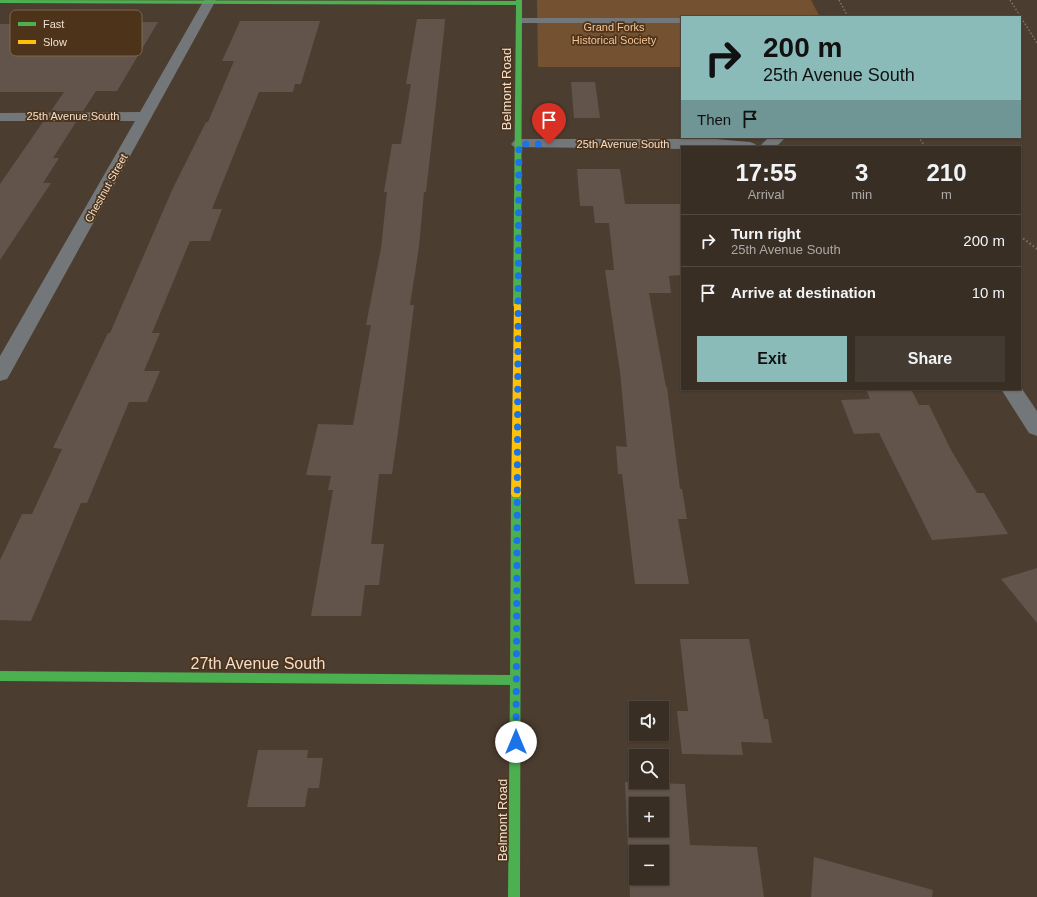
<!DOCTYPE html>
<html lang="en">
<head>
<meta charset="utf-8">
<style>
	:root { --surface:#382e24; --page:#433a31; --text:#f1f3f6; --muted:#aba8a6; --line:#524a41; --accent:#8bbbb9 }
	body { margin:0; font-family:Arial,sans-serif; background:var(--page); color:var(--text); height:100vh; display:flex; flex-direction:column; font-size:15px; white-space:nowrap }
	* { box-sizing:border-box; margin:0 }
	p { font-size:13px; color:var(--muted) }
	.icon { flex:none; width:22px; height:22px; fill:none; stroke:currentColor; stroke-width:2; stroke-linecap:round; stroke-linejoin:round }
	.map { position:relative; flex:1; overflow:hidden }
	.panel { position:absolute; left:681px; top:146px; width:340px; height:244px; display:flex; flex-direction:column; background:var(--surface); border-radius:0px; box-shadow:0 1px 3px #0004,0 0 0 1px var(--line) }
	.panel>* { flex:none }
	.hud { position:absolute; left:681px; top:16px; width:340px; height:122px; border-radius:0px; box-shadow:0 1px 3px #0004,0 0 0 1px var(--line); background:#8bbbb9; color:#111; overflow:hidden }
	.controls { position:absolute; left:629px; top:701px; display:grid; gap:8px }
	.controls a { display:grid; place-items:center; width:40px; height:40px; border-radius:0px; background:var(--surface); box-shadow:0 1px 3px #0004,0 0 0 1px var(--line); font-size:20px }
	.pin { position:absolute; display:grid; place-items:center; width:34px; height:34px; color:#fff; margin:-41px -17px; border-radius:50% 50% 50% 0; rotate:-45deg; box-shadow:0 0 4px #0007 }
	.pin .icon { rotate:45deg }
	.me { position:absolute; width:44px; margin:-22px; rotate:0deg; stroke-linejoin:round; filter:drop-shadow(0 0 3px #0008) }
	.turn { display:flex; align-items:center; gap:14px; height:84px; padding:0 16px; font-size:18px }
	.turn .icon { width:52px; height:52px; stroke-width:2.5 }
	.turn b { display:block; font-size:28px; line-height:34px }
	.then { display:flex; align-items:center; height:38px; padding:0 16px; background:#0003; gap:8px; font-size:15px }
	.eta { display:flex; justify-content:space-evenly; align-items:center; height:68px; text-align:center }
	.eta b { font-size:24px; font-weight:700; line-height:28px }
	.action { display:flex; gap:8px; margin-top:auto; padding:8px 16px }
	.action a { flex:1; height:46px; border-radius:0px; background:var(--accent); color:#111; font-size:16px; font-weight:700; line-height:46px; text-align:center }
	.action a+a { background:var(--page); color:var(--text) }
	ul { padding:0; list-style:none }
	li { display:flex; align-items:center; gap:12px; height:52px; padding:0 16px; border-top:1px solid var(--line) }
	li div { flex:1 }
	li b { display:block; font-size:15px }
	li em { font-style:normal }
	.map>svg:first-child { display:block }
</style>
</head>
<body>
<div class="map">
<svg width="1037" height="897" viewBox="0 0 1037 897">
	<rect width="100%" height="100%" fill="#4b3d30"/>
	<path fill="#745131" d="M537 0H811L820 17H682V67H538Z"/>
	<g fill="#62544b" fill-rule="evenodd">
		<path d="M417 19H445L444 32 426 192H424L419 247 410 305H414L399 425 392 474H379L371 544H384L379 585H365L361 616H311L333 490H328L331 476 306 475 318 424 353 425 371 325H366L381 248 387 192H384L392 144H401L411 84H406Z"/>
		<path d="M240 21H320L301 84H295L293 92H259L212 209H222L210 241H190L152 333H160L144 371H160L147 402H129L87 503H81L31 621 0 620V560L22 514H32L62 449 53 448 108 333H110L173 188 206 122H208L234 61H222Z"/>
		<path d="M158 22 117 91H96L83 111H51L64 92H0V24H12L13 23Z"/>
		<path d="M571 82H595L600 118H574Z"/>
		<path d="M43 122H76L53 158H59L43 183H51L0 260V184Z"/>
		<path d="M577 169H620L625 204H682V275L669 276 671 293H649L666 387H667L680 489H682L687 519H678L689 584H635L622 474H618L616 446 627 447 620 372 605 270H614L609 223H595L593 206H580Z"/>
		<path d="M866 389H911L919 405H929L951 450 977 493H984L1008 534 932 540 879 433 854 434 841 400 870 399Z"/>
		<path d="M1037 568V623L1001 579Z"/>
		<path d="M680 639H749L764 719H768L772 743 741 742 743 755 682 754 677 711H688Z"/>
		<path d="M258 750H308L307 758H323L319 788H308L305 807H247Z"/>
		<path d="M625 782 685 784 690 845 757 847 764 897H630ZM636 804H662V830H636ZM636 852H662V878H636Z"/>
		<path d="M814 857 933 890 932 897H811Z"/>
	</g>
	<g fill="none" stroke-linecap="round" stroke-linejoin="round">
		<g stroke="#797775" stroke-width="1.5" stroke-dasharray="1.5 2" stroke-linecap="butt">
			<path d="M839 0 848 17"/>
			<path d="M1010 0 1037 43"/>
			<path d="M918 137 926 147"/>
		</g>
		<path stroke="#797775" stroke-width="2" stroke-dasharray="1.5 2.5" stroke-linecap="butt" d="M1020 236 1037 249"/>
		<path fill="#747779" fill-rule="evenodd" d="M519 18H680L682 19V23H516V19Z"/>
		<g fill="#747779" fill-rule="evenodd">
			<path d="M204 0H216L10 374 7 379 0 381V356L135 121H0V113L140 112Z"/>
			<path d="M769 137H786L776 147H759Z"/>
			<path d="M519 139H716L750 142 755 144 758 147H682V149L514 147 511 144 514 141Z"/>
			<path d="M1020 386 1037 411V436L1029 433 1001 389H1020Z"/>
		</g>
		<g fill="#4caf50" fill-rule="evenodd">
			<path d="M0 0 516 1V0H522L521 306 517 308 513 306 516 5 0 3Z"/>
			<path d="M516 490 519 491 521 494 520 897H508L510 685 0 681V671L510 675 511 494 513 491Z"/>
		</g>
		<path fill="#ffc107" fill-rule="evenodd" d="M514 304H520L521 306V494L519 497H513L511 494Z"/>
	</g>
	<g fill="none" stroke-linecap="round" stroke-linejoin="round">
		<path stroke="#1a73e8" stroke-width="7" stroke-dasharray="0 12.6" d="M516 742 519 144H549"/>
	</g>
	<g text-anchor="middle" stroke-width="3.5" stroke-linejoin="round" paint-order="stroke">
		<g font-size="11" fill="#f5c397" stroke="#4c331a">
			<text x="614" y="31">Grand Forks<tspan x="614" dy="13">Historical Society</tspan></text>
		</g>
		<g font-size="11" fill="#f0dfd1" stroke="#4c331a">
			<text x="73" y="120">25th Avenue South</text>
			<text x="623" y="148">25th Avenue South</text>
			<text transform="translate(106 188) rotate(-61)" y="4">Chestnut Street</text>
		</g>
		<g font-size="13" fill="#f0dfd1" stroke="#4c331a">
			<text transform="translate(506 89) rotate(-90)" y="5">Belmont Road</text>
			<text transform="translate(502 820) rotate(-90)" y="5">Belmont Road</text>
		</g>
		<g font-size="16" fill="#f0dfd1" stroke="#4c331a">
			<text x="258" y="669">27th Avenue South</text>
		</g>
	</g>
	<rect x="10" y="10" width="132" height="46" rx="6" fill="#4c331a" stroke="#7d6751" stroke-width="1"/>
	<rect x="18" y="22" width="18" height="4" fill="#4caf50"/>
	<rect x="18" y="40" width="18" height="4" fill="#ffc107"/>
	<g font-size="11" fill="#f0dfd1">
		<text x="43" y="28">Fast</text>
		<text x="43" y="46">Slow</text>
	</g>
</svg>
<div class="controls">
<a><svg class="icon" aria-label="sound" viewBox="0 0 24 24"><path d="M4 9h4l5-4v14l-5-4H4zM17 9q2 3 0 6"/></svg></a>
<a><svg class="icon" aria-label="search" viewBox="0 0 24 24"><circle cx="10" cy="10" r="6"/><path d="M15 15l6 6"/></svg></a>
<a>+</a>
<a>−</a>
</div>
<div class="pin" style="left:549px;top:144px;background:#d93025"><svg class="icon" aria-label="arrive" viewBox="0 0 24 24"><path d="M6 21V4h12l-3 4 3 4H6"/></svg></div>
<svg class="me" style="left:516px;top:742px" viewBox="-20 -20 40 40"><circle r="19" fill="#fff"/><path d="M0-13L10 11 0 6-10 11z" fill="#1a73e8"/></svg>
<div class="hud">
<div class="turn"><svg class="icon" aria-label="right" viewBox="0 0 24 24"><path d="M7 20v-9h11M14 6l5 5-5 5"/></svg><div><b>200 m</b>25th Avenue South</div></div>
<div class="then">Then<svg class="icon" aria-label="arrive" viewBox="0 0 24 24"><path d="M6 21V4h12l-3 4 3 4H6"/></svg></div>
</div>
<section class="panel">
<div class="eta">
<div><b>17:55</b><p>Arrival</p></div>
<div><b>3</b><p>min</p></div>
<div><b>210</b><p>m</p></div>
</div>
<ul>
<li><svg class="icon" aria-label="right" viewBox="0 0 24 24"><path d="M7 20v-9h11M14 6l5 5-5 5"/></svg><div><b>Turn right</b><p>25th Avenue South</p></div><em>200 m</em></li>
<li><svg class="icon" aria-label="arrive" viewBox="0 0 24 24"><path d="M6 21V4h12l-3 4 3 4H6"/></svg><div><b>Arrive at destination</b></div><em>10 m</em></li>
</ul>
<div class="action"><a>Exit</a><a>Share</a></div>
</section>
</div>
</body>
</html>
